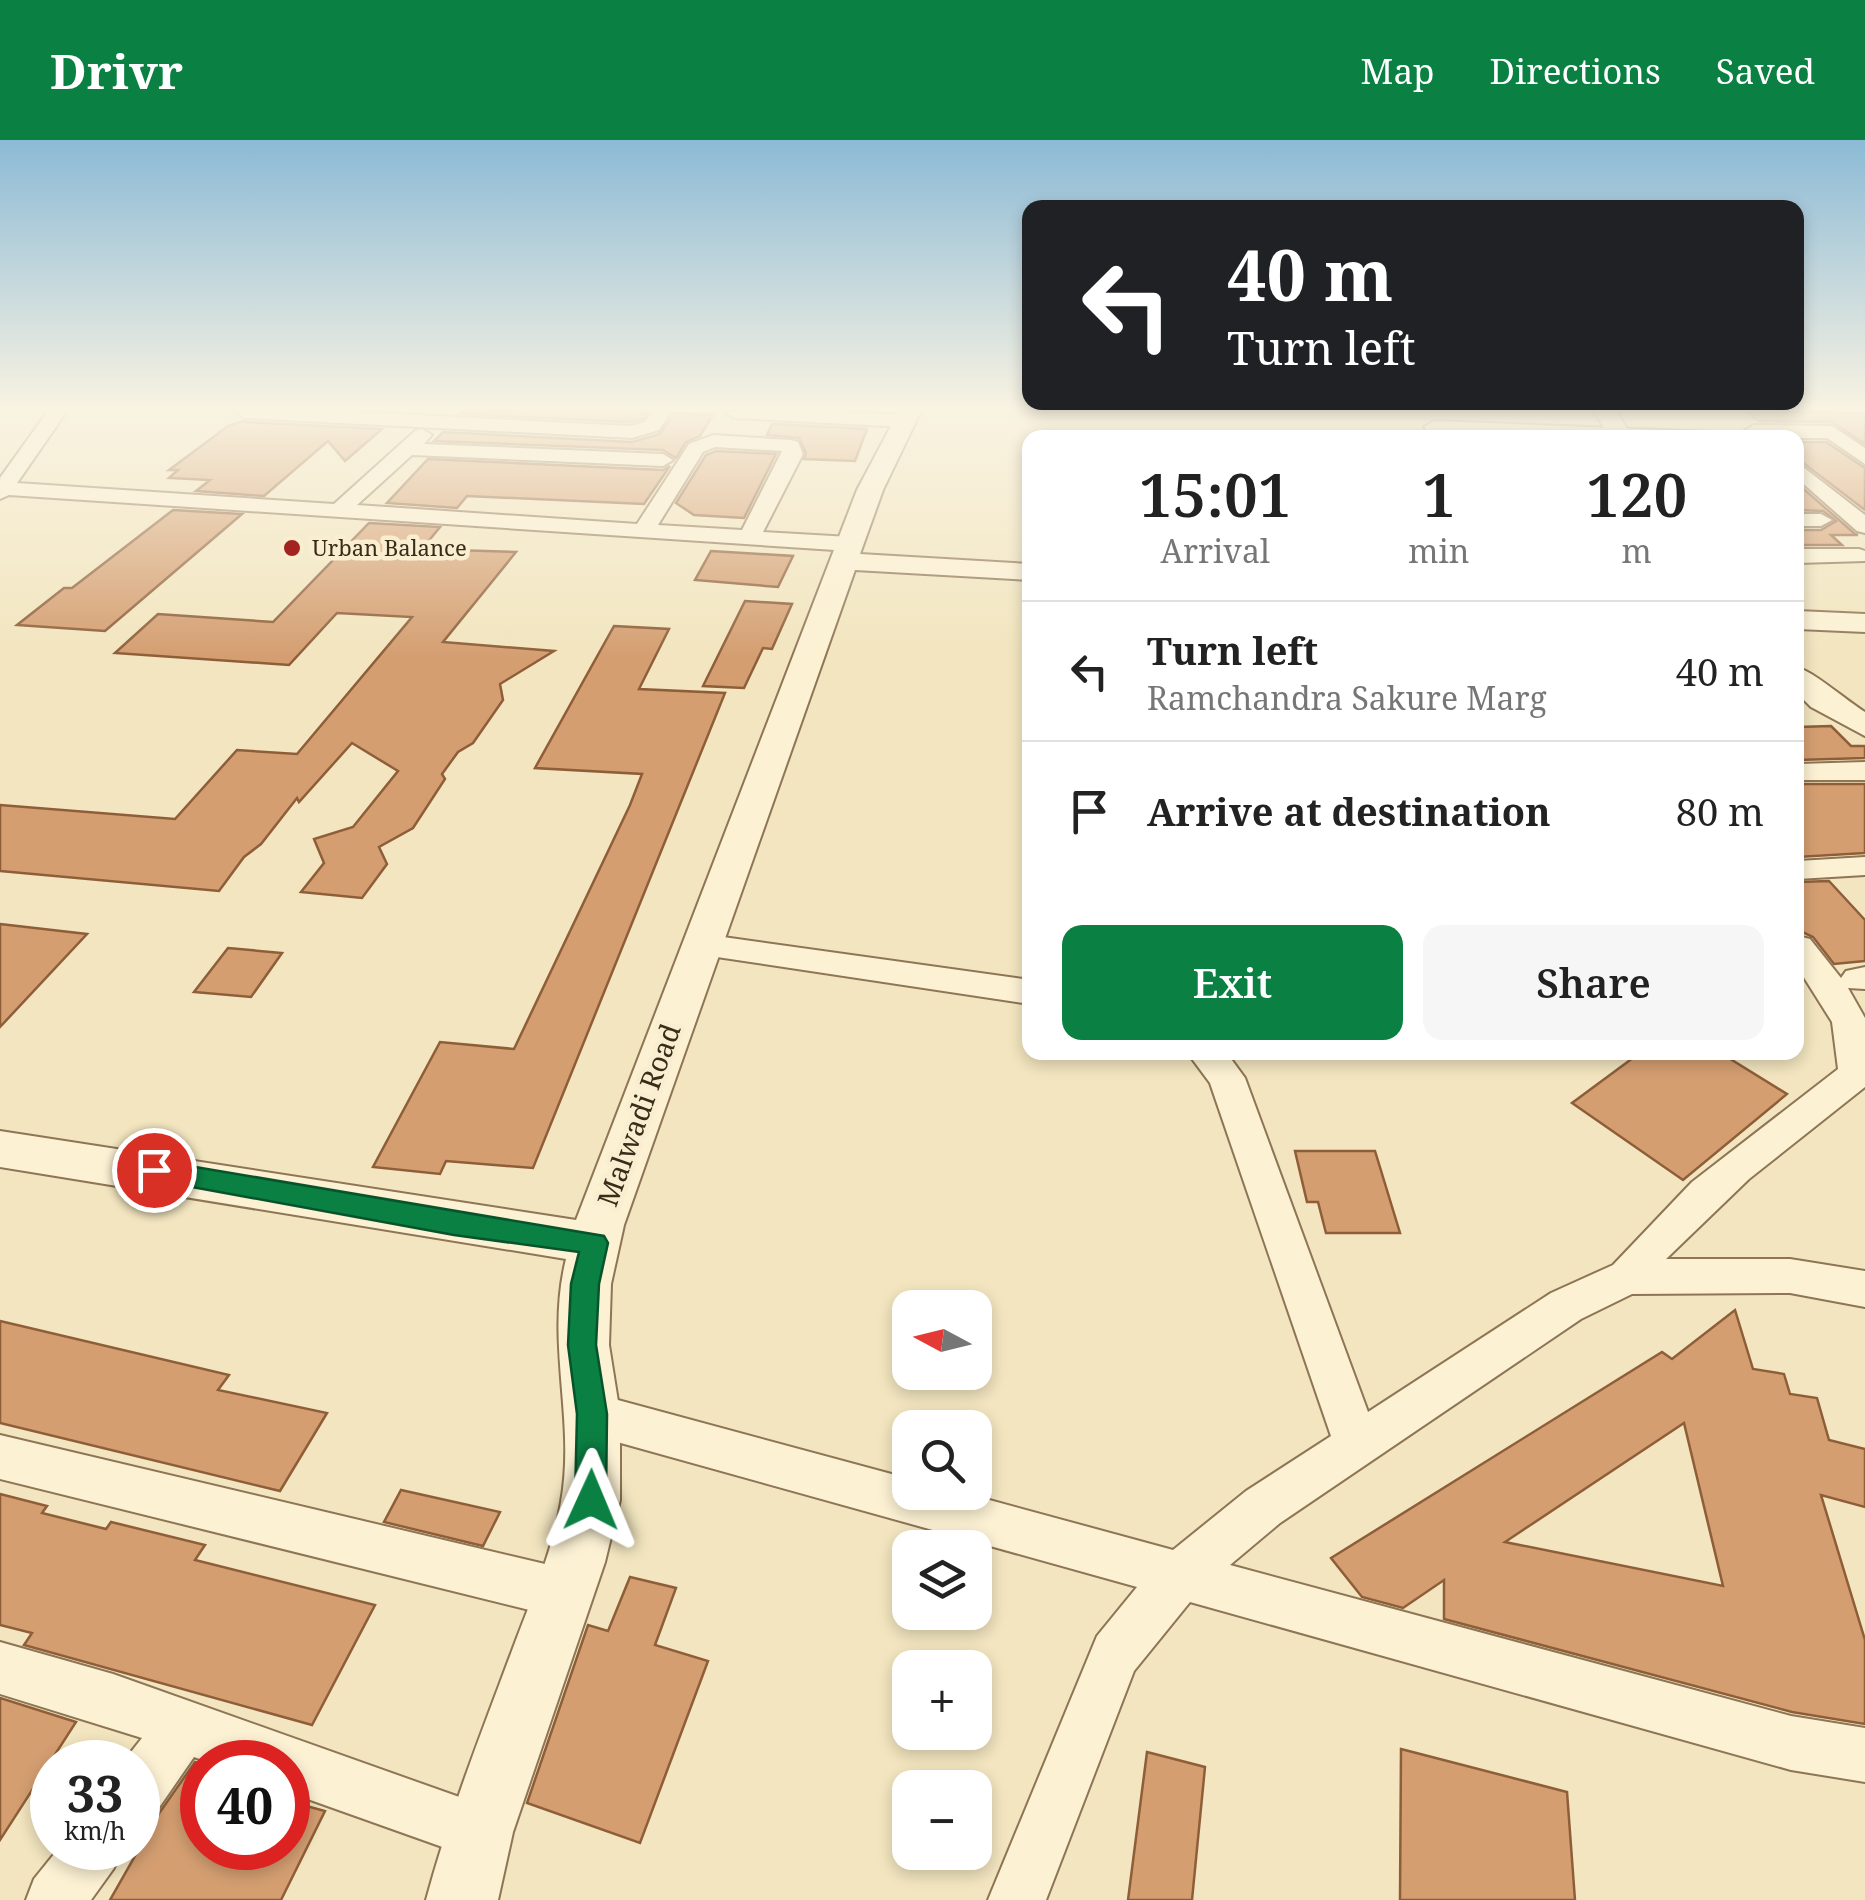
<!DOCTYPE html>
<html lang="en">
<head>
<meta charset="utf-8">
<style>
	:root { --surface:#fff; --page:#f6f6f6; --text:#222; --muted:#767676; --line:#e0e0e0; --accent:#0b8043 }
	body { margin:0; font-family:"Noto Serif",serif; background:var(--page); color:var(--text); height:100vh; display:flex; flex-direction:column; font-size:38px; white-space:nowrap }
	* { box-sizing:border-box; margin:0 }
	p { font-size:32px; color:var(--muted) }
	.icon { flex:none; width:55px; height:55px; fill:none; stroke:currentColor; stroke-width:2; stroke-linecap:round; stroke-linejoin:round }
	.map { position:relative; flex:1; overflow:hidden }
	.drawer { position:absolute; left:1022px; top:290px; width:782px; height:630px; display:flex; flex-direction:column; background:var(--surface); border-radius:20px; box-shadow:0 5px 15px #0003 }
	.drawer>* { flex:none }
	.guide { position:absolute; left:1022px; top:60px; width:782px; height:210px; border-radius:20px; box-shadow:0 5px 15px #0003; background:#202124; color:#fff; overflow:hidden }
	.needle { width:65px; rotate:277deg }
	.tools { position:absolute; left:892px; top:1150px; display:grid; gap:20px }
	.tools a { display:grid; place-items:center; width:100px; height:100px; border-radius:20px; background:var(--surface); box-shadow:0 5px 15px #0003; font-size:50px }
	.speed { position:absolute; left:30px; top:1600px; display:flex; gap:20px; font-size:50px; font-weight:700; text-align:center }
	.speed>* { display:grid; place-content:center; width:130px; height:130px; border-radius:50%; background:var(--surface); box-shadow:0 5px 15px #0003; line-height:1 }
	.speed small { font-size:25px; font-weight:400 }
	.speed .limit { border:15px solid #d22; background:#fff; color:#111 }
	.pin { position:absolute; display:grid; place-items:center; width:85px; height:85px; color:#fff; margin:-42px; border:5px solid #fff; border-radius:50%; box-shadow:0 2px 10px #0007 }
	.me { position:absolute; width:110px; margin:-55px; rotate:1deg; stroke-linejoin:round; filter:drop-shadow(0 0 8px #0008) }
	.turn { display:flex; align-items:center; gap:35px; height:210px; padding:0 40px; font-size:45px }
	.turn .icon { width:130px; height:130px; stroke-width:2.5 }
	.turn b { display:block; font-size:70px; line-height:85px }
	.eta { display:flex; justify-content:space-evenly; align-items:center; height:170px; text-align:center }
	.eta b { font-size:60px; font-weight:600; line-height:70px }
	.primary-button { display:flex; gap:20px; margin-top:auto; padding:20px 40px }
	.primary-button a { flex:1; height:115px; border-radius:20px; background:var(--accent); color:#fff; font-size:40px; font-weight:600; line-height:115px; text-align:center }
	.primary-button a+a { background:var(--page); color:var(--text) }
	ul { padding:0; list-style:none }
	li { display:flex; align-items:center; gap:30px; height:140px; padding:0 40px; border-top:2px solid var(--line) }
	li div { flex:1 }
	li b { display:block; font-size:38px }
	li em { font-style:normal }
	header { display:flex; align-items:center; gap:60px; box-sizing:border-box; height:140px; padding:0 50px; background:var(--accent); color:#fff }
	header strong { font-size:48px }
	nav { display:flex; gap:55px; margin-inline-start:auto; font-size:35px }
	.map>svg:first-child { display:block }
</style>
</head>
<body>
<header>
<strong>Drivr</strong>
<nav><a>Map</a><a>Directions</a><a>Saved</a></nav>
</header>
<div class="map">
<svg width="1865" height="1760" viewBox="0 0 1865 1760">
	<rect width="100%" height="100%" fill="#f2e5bf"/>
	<g fill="#d49e71" stroke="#8e5e39" stroke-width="2.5" fill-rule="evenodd">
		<path d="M463 271H619L648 272 643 279 631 282 460 274Z"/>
		<path d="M1746 271 1865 273V304L1832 282 1758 281Z"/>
		<path d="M674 273 713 275 700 296 686 302 676 318 663 310 434 301 443 292 632 302 660 294Z"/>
		<path d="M243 281 245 282 382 289 345 321 328 301 264 356 196 351 210 340 169 338 178 330H169L228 286Z"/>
		<path d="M772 284 867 289 855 321 804 319 806 313 799 298 767 295Z"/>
		<path d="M1798 302H1826L1865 328V370L1798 319Z"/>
		<path d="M716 311 776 314 744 378 694 375 676 363 706 315Z"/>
		<path d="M428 319 663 330 670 326 644 364 467 356 457 368 387 363Z"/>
		<path d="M1798 344 1855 394 1858 395H1831L1842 405H1798V390H1821L1836 381 1823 371 1798 370Z"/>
		<path d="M173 370 242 374 105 491 17 485 64 448H72Z"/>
		<path d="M369 383 440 387 422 409 516 412 443 502 554 511 500 544 503 560 473 603 458 612 442 634 445 639 413 688 379 707 387 724 362 758 301 752 324 723 314 699 353 687 398 631 352 603 299 662 297 658 261 704 244 717 219 751 0 731V665L175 679 237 610 297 614 412 477 337 473 289 525 115 513 158 474 273 482Z"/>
		<path d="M711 411 793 416 778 447 695 440Z"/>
		<path d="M745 461 792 464 772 509 763 508 744 548 703 546Z"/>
		<path d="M614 486 669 489 639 549 725 553 533 1028 446 1021 440 1034 373 1027 440 902 514 909 630 665 642 634 535 628Z"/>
		<path d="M1831 586 1851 606H1865V618L1798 620V587Z"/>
		<path d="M1798 644H1865V713L1798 717Z"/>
		<path d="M1829 741 1865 780V821L1834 824 1813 797 1798 790V742Z"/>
		<path d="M0 784 87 794 0 887Z"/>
		<path d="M228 808 282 813 251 857 194 852Z"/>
		<path d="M1641 912H1719L1787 954 1683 1040 1572 963Z"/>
		<path d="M1295 1011H1375L1400 1093H1326L1318 1062H1307Z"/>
		<path d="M1735 1170 1753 1229 1784 1234 1790 1254 1817 1258 1829 1300 1865 1309V1367L1821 1355 1865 1500V1584L1792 1572 1444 1479V1440L1403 1468 1362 1457 1331 1418 1662 1212 1672 1219ZM1684 1283 1723 1446 1505 1402Z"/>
		<path d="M0 1181 229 1235 218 1250 327 1273 280 1351 0 1283Z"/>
		<path d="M401 1350 500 1372 483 1406 384 1382Z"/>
		<path d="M0 1354 47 1366 42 1373 106 1389 111 1382 205 1405 195 1420 375 1465 312 1585 24 1505 32 1493 0 1485Z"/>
		<path d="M630 1437 676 1448 655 1505 708 1521 640 1703 527 1663 588 1485 608 1491Z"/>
		<path d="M0 1558 76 1582 0 1700Z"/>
		<path d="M1401 1609 1567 1652 1575 1760H1400Z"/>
		<path d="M1147 1612 1205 1627 1192 1760H1128Z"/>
		<path d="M195 1622 202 1624V1708H288V1661L325 1671 281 1760H110L160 1672Z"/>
	</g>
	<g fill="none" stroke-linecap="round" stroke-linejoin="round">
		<g stroke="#8d7555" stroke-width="4">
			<g id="minor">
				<path d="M48 271H67L17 343 334 364 415 291 422 289 432 295 424 304 663 314 673 320 663 326 412 315 357 365 637 384 689 304 713 295 791 300 798 302 803 314 763 392 850 397 861 404 850 411 9 355 0 359V338ZM715 307 782 311 742 390 658 385 703 312Z"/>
				<path d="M336 271 631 286 645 282 653 271H671L659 290 632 298 245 278 236 272Z"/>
				<path d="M823 271 905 275 915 281 905 287 734 278 725 272Z"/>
				<path d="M1434 281 1714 292 1723 298H1554L1427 291 1424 287Z"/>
				<path d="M1754 285 1832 286 1865 308V324L1827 298H1750L1744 291Z"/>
				<path d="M1798 323 1865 375V393L1857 391 1798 339Z"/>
				<path d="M1798 374H1821L1832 380 1821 386H1798Z"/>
				<path d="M1798 409H1859L1865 411V421L1798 423Z"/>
				<path d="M1865 622V640H1798V624Z"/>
				<path d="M1865 717V735L1798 739V721Z"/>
				<path d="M702 794 1030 840V864L690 813 686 805 690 797Z"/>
				<path d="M1798 796 1810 799 1841 838 1846 831 1865 827V849L1848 848 1865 878V947L1749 1039 1666 1119H1790L1865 1131V1167L1790 1153 1632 1154 1581 1179 1280 1383 1230 1425 1791 1576 1865 1588V1642L1791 1630 1190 1462 1134 1531 1046 1760H988L1097 1496 1137 1447 592 1295 576 1289 569 1274 576 1259 592 1253 910 1339V1352H960L1173 1410 1246 1351 1331 1296 1210 943 1187 912H1226L1245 938 1368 1272 1551 1153 1613 1125 1692 1042 1838 929 1832 882 1798 828Z"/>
				<path d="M0 1295 562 1428 580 1435 587 1453 580 1471 562 1478 0 1339Z"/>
				<path d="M0 1502 113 1534 479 1664 499 1672 507 1692 499 1712 479 1720 288 1652V1622H208L194 1617 158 1669 138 1677V1622H123L142 1598 0 1554Z"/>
				<path d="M59 1708H123L114 1728 91 1760H26L34 1739Z"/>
			</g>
		</g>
		<g stroke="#8d7555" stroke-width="4">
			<g id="tertiary">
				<path d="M899 271H921L883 350 860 414 1030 424V440L855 430 624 1085 611 1144 609 1205 620 1274V1360L605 1422 513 1692 498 1760H426C450 1671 484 1586 516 1500 533 1455 553 1409 561 1362 576 1280 545 1203 566 1119L0 1027V991L576 1080 857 350Z"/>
				<path d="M1594 271H1616L1633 298H1610Z"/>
				<path d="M1798 471 1865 474V492L1798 489Z"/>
				<path d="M1798 528C1813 531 1847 561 1865 572V596L1811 567 1798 554Z"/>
			</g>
		</g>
		<use href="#minor" fill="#fcf1d3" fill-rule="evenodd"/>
		<use href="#tertiary" fill="#fcf1d3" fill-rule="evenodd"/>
	</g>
	<linearGradient id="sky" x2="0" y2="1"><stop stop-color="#8cbad6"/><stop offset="0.52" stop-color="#f9f3e2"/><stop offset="1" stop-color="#f9f3e2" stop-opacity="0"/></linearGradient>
	<rect width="1865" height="517" fill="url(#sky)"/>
	<path fill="#0b8043" stroke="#07532c" stroke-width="2.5" d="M154 1020 604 1096 608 1103 599 1144 596 1205 607 1274 606 1360 602 1370 591 1375 580 1370 575 1360 577 1274 568 1205 571 1144 579 1112 454 1095 154 1040 145 1037 141 1030 145 1023Z"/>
	<circle fill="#a2231f" stroke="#f9eecf" stroke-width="4" cx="292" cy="408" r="10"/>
	<g text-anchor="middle" stroke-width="9" stroke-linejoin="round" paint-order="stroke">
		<g font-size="22" fill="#3a2c1b" stroke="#f9eecf" text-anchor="start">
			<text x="312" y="416">Urban Balance</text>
		</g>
		<g font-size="28" fill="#3a2c1b" stroke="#f9eecf">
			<text transform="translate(639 975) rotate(-70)" y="10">Malwadi Road</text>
		</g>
	</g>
</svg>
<div class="tools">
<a><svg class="needle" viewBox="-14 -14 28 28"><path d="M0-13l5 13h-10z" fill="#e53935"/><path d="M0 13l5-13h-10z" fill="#767676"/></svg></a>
<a><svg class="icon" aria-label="search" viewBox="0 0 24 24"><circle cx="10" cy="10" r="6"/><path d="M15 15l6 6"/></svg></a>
<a><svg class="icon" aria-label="layers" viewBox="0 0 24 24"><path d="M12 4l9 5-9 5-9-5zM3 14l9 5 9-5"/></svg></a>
<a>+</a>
<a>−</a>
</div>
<div class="speed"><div>33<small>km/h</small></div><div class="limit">40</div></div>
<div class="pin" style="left:154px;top:1030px;background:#d93025"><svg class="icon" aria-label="arrive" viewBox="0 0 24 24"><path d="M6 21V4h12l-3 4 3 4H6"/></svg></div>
<svg class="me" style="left:591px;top:1360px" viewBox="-20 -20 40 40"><path d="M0-17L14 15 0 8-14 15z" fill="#0b8043" stroke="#fff" stroke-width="4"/></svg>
<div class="guide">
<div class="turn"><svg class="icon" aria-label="left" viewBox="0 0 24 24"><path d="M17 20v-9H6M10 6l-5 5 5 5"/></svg><div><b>40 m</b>Turn left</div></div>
</div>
<section class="drawer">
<div class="eta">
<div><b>15:01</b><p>Arrival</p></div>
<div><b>1</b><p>min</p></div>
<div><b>120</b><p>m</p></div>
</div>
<ul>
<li><svg class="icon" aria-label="left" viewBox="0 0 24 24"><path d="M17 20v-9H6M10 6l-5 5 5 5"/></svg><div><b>Turn left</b><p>Ramchandra Sakure Marg</p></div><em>40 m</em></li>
<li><svg class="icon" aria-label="arrive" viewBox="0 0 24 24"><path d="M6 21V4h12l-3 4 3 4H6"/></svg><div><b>Arrive at destination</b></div><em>80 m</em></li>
</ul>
<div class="primary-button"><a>Exit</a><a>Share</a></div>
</section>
</div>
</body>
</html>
